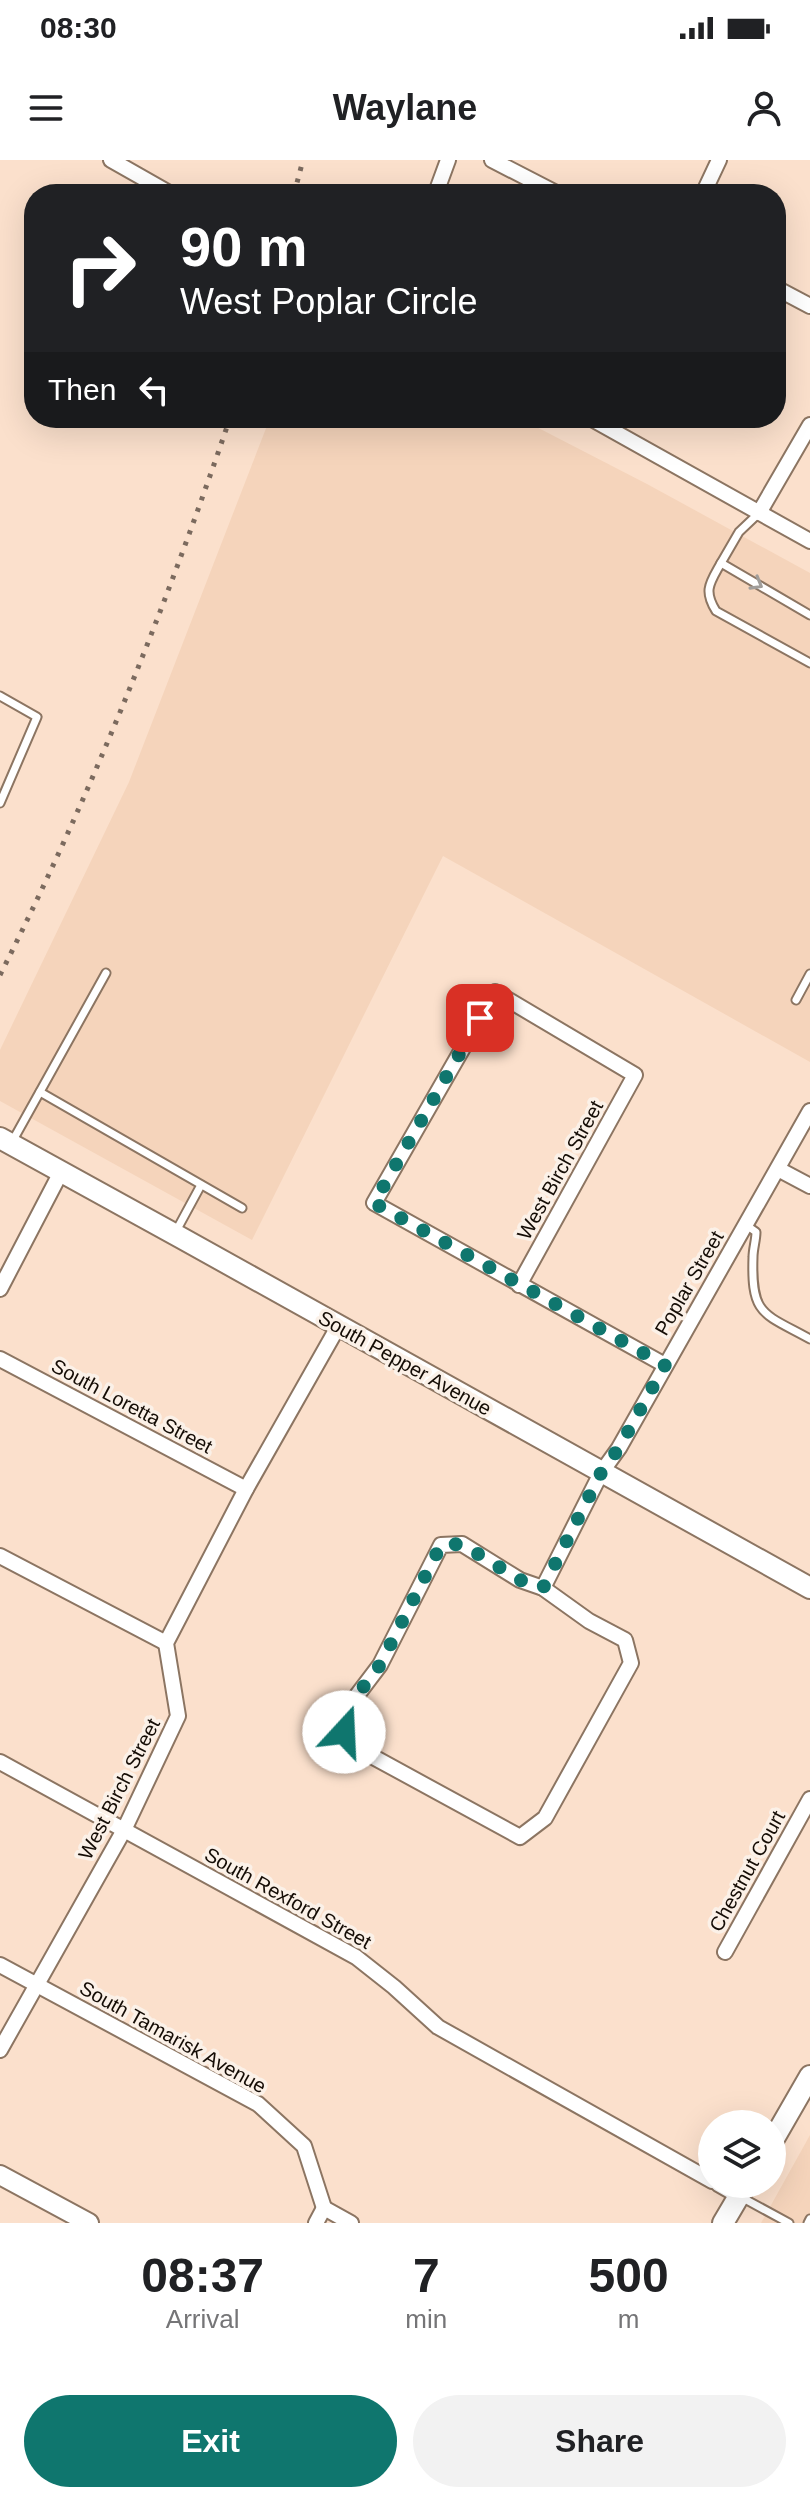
<!DOCTYPE html>
<html lang="en">
<head>
<meta charset="utf-8">
<style>
	:root { --surface:#fff; --page:#f2f2f2; --text:#202124; --muted:#757577; --accent:#0f766e }
	body { margin:0; font-family:Helvetica,sans-serif; background:var(--page); color:var(--text); height:100vh; display:flex; flex-direction:column; font-size:30px; white-space:nowrap }
	* { box-sizing:border-box; margin:0 }
	p { font-size:26px; color:var(--muted) }
	.icon { flex:none; width:44px; height:44px; fill:none; stroke:currentColor; stroke-width:2; stroke-linecap:round; stroke-linejoin:round }
	.map { position:relative; height:2063px; overflow:hidden }
	.drawer { display:flex; flex-direction:column; background:var(--surface); flex:1 }
	.drawer>* { flex:none }
	.top-card { position:absolute; left:24px; top:24px; width:762px; height:244px; border-radius:32px; box-shadow:0 8px 32px #0002; background:#202124; color:#fff; overflow:hidden }
	.tools { position:absolute; left:698px; top:1950px; display:grid; gap:16px }
	.tools a { display:grid; place-items:center; width:88px; height:88px; border-radius:50%; background:var(--surface); box-shadow:0 8px 32px #0002; font-size:40px }
	.pin { position:absolute; display:grid; place-items:center; width:68px; height:68px; color:#fff; margin:-34px; border-radius:16px; box-shadow:0 4px 12px #0006 }
	.me { position:absolute; width:88px; margin:-44px; rotate:20deg; stroke-linejoin:round; filter:drop-shadow(0 0 6px #0008) }
	.turn { display:flex; align-items:center; gap:28px; height:168px; padding:0 24px; font-size:36px }
	.turn .icon { width:104px; height:104px; stroke-width:2.5 }
	.turn b { display:block; font-size:56px; line-height:68px }
	.then { display:flex; align-items:center; height:76px; padding:0 24px; background:#0003; gap:16px; font-size:30px }
	.eta { display:flex; justify-content:space-evenly; align-items:center; height:136px; text-align:center }
	.eta b { font-size:48px; font-weight:600; line-height:56px }
	.button { display:flex; gap:16px; margin-top:auto; padding:16px 24px }
	.button a { flex:1; height:92px; border-radius:48px; background:var(--accent); color:#fff; font-size:32px; font-weight:600; line-height:92px; text-align:center }
	.button a+a { background:var(--page); color:var(--text) }
	.status { display:flex; justify-content:space-between; align-items:center; height:56px; padding:0 40px; background:var(--surface); direction:ltr }
	.status svg { height:22px; fill:currentColor }
	header { display:flex; justify-content:space-between; align-items:center; height:104px; padding:0 24px; background:var(--surface); font-size:36px; font-weight:600 }
	.map>svg:first-child { display:block }
</style>
</head>
<body>
<div class="status"><b>08:30</b><svg viewBox="0 0 49 12"><path d="M0 12V9h3v3zM5 12V6h3v6zM10 12V3h3v9zM15 12V0h3v12zM26 1h20v11H26zM47 4h2v5h-2z"/></svg></div>
<header><svg class="icon" aria-label="menu" viewBox="0 0 24 24"><path d="M4 6h16M4 12h16M4 18h16"/></svg>Waylane<svg class="icon" aria-label="person" viewBox="0 0 24 24"><circle cx="12" cy="8" r="4"/><path d="M4 21q1-7 8-7t8 7"/></svg></header>
<div class="map">
<svg width="810" height="2063" viewBox="0 0 810 2063">
	<rect width="100%" height="100%" fill="#fbe0cc"/>
	<g fill="#f5d4bb">
		<path d="M270 258H519L647 324 810 413V902L443 696 252 1080 0 941V890L129 622Z"/>
		<path d="M810 1975V2063H761Z"/>
	</g>
	<g fill="none" stroke-linecap="round" stroke-linejoin="round">
		<g stroke="#8c7562" stroke-width="11">
			<g id="service">
				<path d="M759 353 739 372 721 403 810 455"/>
				<path d="M721 403C710 423 703 430 716 451L810 503"/>
				<path d="M0 536 37 557 0 643"/>
				<path d="M796 840 810 814"/>
				<path d="M40 932 242 1048"/>
				<path d="M12 982 106 813"/>
				<path d="M746 1065 756 1072C756 1080 753 1089 753 1097 751 1156 763 1153 810 1179"/>
				<path d="M175 1073 201 1025"/>
				<path d="M741 2037 789 2063"/>
				<path d="M808 2063 810 2059"/>
			</g>
		</g>
		<g stroke="#8c7562" stroke-width="18">
			<g id="minor">
				<path d="M111 0 171 34"/>
				<path d="M492 0 558 34"/>
				<path d="M437 30 448 0"/>
				<path d="M703 34 719 0"/>
				<path d="M776 128 810 146"/>
				<path d="M590 258 810 381"/>
				<path d="M759 353 810 265"/>
				<path d="M778 1009 810 1026"/>
				<path d="M519 1125 635 915 495 832 374 1043 665 1205"/>
				<path d="M0 1129 61 1012"/>
				<path d="M0 1199 246 1329"/>
				<path d="M462 1384 520 1420 543 1428 589 1461 625 1480 631 1503 545 1658 520 1677 366 1593 344 1572 352 1542 380 1505 441 1385Z"/>
				<path d="M0 1396 166 1483"/>
				<path d="M543 1428 601 1313 619 1288 810 951"/>
				<path d="M0 1602 356 1797 394 1827 438 1867 712 2021"/>
				<path d="M725 1792 810 1639"/>
				<path d="M0 1805 258 1944 304 1986 324 2048"/>
				<path d="M0 1890 124 1670 178 1556 166 1483 246 1329 339 1165"/>
				<path d="M718 2024 739 2036"/>
				<path d="M324 2048 351 2063"/>
				<path d="M316 2063 324 2048"/>
			</g>
		</g>
		<g stroke="#8c7562" stroke-width="22">
			<path id="tertiary" d="M0 2015 89 2063"/>
		</g>
		<g stroke="#8c7562" stroke-width="24">
			<g id="secondary">
				<path d="M0 978C271 1126 539 1279 810 1428"/>
				<path d="M772 1982 810 1916"/>
				<path d="M723 2063 746 2024"/>
			</g>
		</g>
		<use href="#service" stroke="#fff" stroke-width="7"/>
		<use href="#minor" stroke="#fff" stroke-width="14"/>
		<use href="#tertiary" stroke="#fff" stroke-width="18"/>
		<use href="#secondary" stroke="#fff" stroke-width="20"/>
		<g stroke="#7b6a5e" stroke-width="5" stroke-dasharray="4 8" stroke-linecap="butt">
			<path d="M294 34 303 0"/>
			<path d="M0 815C91 635 165 449 230 258"/>
		</g>
	</g>
	<defs><path id="oneway-chevron" d="M-2-3.5L2.5 0L-2 3.5" fill="none" stroke-width="1.6" stroke-linecap="round" stroke-linejoin="round" transform="scale(2)"/></defs>
	<use stroke="#a19e9b" href="#oneway-chevron" transform="translate(757 424) rotate(30)"/>
	<g fill="none" stroke-linecap="round" stroke-linejoin="round">
		<path stroke="#0f766e" stroke-width="14" stroke-dasharray="0 25.2" d="M344 1572 352 1542 380 1505 441 1385 462 1384 520 1420 543 1428 601 1313 619 1288 665 1205 374 1043 480 858"/>
	</g>
	<g text-anchor="middle" stroke-width="7" stroke-linejoin="round" paint-order="stroke">
		<g font-size="20" fill="#140c05" stroke="#fbf1e8">
			<text transform="translate(560 1010) rotate(-61)" y="7">West Birch Street</text>
			<text transform="translate(689 1123) rotate(-60)" y="7">Poplar Street</text>
			<text transform="translate(405 1203) rotate(29)" y="7">South Pepper Avenue</text>
			<text transform="translate(132 1246) rotate(28)" y="7">South Loretta Street</text>
			<text transform="translate(119 1629) rotate(-63)" y="7">West Birch Street</text>
			<text transform="translate(747 1711) rotate(-61)" y="7">Chestnut Court</text>
			<text transform="translate(288 1738) rotate(29)" y="7">South Rexford Street</text>
			<text transform="translate(173 1877) rotate(29)" y="7">South Tamarisk Avenue</text>
		</g>
	</g>
</svg>
<div class="tools">
<a><svg class="icon" aria-label="layers" viewBox="0 0 24 24"><path d="M12 4l9 5-9 5-9-5zM3 14l9 5 9-5"/></svg></a>
</div>
<div class="pin" style="left:480px;top:858px;background:#d93025"><svg class="icon" aria-label="arrive" viewBox="0 0 24 24"><path d="M6 21V4h12l-3 4 3 4H6"/></svg></div>
<svg class="me" style="left:344px;top:1572px" viewBox="-20 -20 40 40"><circle r="19" fill="#fff"/><path d="M0-13L10 11 0 6-10 11z" fill="#0f766e"/></svg>
<div class="top-card">
<div class="turn"><svg class="icon" aria-label="right" viewBox="0 0 24 24"><path d="M7 20v-9h11M14 6l5 5-5 5"/></svg><div><b>90 m</b>West Poplar Circle</div></div>
<div class="then">Then<svg class="icon" aria-label="left" viewBox="0 0 24 24"><path d="M17 20v-9H6M10 6l-5 5 5 5"/></svg></div>
</div>
</div>
<section class="drawer">
<div class="eta">
<div><b>08:37</b><p>Arrival</p></div>
<div><b>7</b><p>min</p></div>
<div><b>500</b><p>m</p></div>
</div>
<div class="button"><a>Exit</a><a>Share</a></div>
</section>
</body>
</html>
